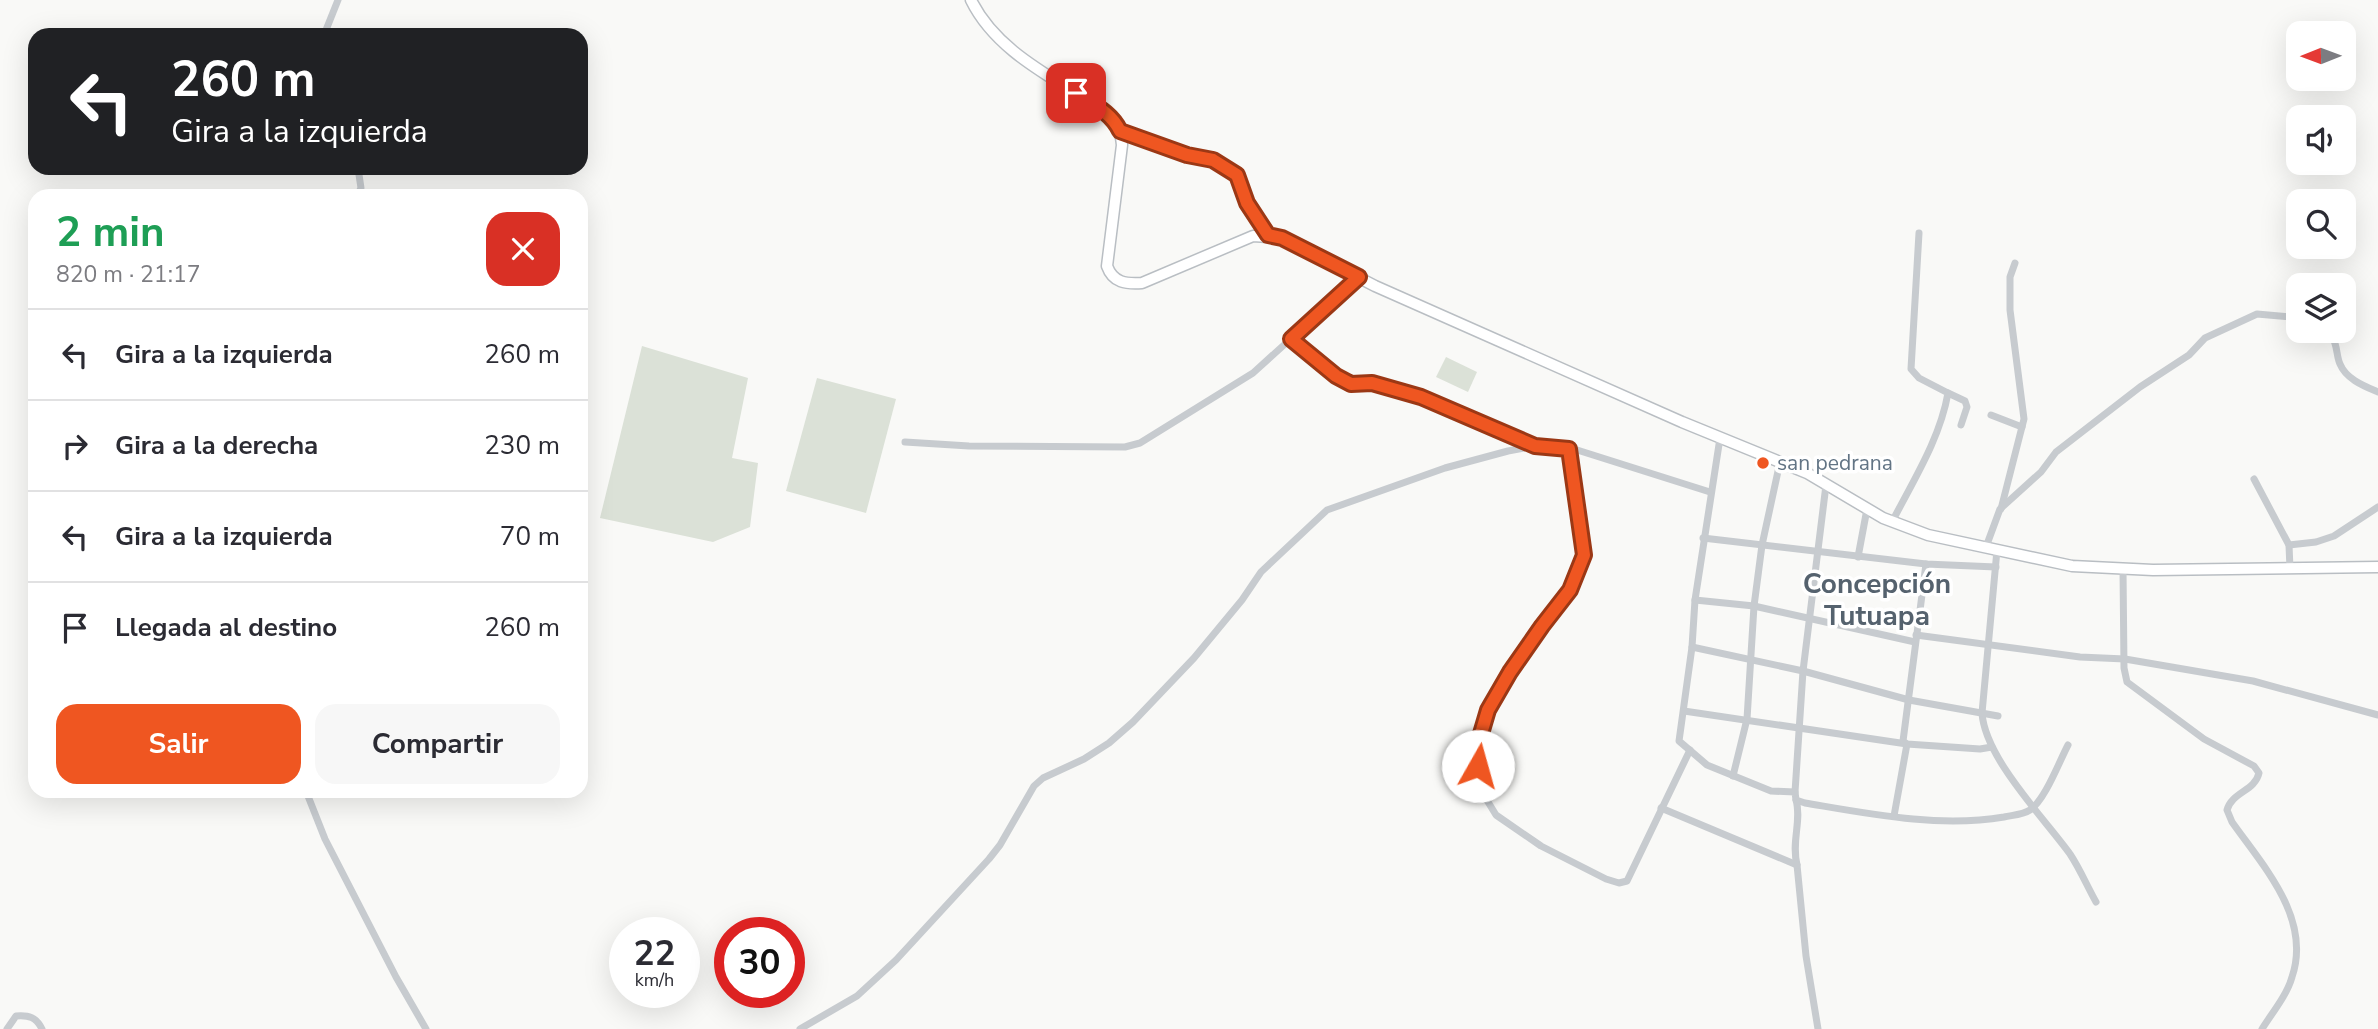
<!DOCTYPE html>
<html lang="es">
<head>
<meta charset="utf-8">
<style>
	:root { --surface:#fff; --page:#f7f7f7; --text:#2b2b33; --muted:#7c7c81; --line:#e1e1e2; --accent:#ef5621 }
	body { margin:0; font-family:"Nunito Sans",sans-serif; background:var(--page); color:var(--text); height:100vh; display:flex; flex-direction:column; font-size:26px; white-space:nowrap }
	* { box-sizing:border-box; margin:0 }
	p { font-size:23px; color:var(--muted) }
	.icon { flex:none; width:38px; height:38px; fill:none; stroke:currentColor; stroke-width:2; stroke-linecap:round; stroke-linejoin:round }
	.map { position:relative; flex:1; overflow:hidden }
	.drawer { position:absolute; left:28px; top:189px; width:560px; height:609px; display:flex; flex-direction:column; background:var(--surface); border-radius:21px; box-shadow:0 7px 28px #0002 }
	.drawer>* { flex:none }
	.banner { position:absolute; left:28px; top:28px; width:560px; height:147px; border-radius:21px; box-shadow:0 7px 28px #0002; background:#202124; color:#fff; overflow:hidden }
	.needle { width:46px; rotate:269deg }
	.tools { position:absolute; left:2286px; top:21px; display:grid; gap:14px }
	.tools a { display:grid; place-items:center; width:70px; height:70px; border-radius:14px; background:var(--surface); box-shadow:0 7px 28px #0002; font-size:35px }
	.speed { position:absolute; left:609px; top:917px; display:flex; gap:14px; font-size:35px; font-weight:700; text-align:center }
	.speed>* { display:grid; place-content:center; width:91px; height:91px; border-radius:50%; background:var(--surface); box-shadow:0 7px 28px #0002; line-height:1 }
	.speed small { font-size:18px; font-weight:400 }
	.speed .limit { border:10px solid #d22; background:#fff; color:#111 }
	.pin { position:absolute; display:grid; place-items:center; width:60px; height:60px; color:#fff; margin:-30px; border-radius:14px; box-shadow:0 4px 10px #0006 }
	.me { position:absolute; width:77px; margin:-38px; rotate:7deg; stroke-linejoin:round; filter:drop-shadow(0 0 5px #0008) }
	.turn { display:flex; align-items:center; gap:24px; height:147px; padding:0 28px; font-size:32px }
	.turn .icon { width:91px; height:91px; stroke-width:2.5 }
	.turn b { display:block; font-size:49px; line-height:60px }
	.round { display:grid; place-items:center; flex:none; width:74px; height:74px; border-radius:21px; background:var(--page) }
	.head { display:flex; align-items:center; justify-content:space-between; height:119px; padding:0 28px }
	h1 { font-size:42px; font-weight:700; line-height:52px; color:#1e9e55 }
	.primary-button { display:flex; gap:14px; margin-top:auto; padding:14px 28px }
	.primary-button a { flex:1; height:80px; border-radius:21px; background:var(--accent); color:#fff; font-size:28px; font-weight:700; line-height:80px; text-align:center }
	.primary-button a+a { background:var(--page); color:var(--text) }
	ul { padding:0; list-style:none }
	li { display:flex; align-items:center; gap:21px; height:91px; padding:0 28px; border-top:2px solid var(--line) }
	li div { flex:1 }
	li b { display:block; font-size:26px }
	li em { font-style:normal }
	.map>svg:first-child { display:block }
</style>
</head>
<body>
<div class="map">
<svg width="2378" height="1029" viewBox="0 0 2378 1029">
	<rect width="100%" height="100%" fill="#f9f9f7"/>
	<g fill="#dbe1d7">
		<path d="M642 346 748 378 732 458 758 463 750 527 713 542 600 518Z"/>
		<path d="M1446 357 1477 372 1468 392 1436 377Z"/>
		<path d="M817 378 896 399 866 513 786 491Z"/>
	</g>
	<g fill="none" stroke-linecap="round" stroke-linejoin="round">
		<g stroke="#b9bec3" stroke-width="13">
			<path id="secondary" d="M971 0C992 43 1035 68 1074 92 1087 100 1104 108 1114 120 1120 127 1121 136 1122 145L1107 266C1113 283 1126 284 1142 283L1253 236 1282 238 1375 286 1682 422 1807 473 1883 518 1928 535 2072 566 2153 570 2378 567"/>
		</g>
		<g stroke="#c7cbcf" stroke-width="7">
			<path d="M324 35 338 0"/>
			<path d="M1120 131 1187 155 1213 160 1237 175 1247 203 1268 235"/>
			<path d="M357 196 361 188 358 168"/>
			<path d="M2319 331 2332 336C2338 347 2336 355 2340 364 2346 379 2364 386 2378 392"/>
			<path d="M1291 339 1336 376 1351 384 1372 383 1421 397 1534 446"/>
			<path d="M1948 393 1965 401 1967 407 1961 425"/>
			<path d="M1991 415 2022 427"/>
			<path d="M1720 438 1695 600 1692 647 1679 741 1707 765 1771 791 1795 792 1796 800 1805 803C1870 814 1939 828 2004 817 2013 815 2022 815 2030 810 2045 800 2059 762 2068 745"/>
			<path d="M905 442 969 446 1125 447 1140 443 1253 373 1359 277"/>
			<path d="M1569 449 1584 555 1570 590 1542 626 1510 672 1488 710 1480 737 1478 767 1485 797 1496 815 1541 846 1606 879 1619 883 1627 881 1690 750"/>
			<path d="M2254 479 2289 545 2290 569"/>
			<path d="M2001 509 2024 419 2010 310V277L2015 263"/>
			<path d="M1892 522C1913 481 1940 439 1948 393L1919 378 1911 369 1919 233"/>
			<path d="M1703 538 1926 564 1996 567"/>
			<path d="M2289 545 2316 542 2334 536 2378 507"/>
			<path d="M1986 547 2000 509 2041 472 2056 452 2140 387 2189 355 2205 338 2257 314 2290 317 2298 320"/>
			<path d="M1997 550 1982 713C1985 758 2044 818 2070 854 2080 869 2087 886 2096 902"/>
			<path d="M1858 557 1867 509"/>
			<path d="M2123 569 2124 668 2127 682 2204 739 2254 766 2259 773C2255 791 2232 792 2227 810L2232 822C2263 866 2312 918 2292 977 2287 995 2272 1013 2262 1029"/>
			<path d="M1695 600 1754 606 1915 642"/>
			<path d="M1916 635 2080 657 2125 659 2253 681 2378 715"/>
			<path d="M1692 647 1803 671 1909 700 1998 716"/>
			<path d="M1684 711 1907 744 1980 749 1992 747"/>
			<path d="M1733 776 1747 719 1754 606 1762 545 1780 462"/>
			<path d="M306 791 325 839 396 977 426 1029"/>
			<path d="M1795 792 1803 671 1826 485"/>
			<path d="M1796 800C1802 821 1791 841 1797 865L1806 956 1818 1029"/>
			<path d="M1661 808 1797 865"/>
			<path d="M1894 816 1907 744 1903 741 1926 564"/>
			<path d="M7 1029 16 1016C29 1015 36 1017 42 1029"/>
			<path d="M800 1029 857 996 896 960 989 859 1000 845 1034 786 1043 778 1084 759 1109 743 1133 722 1194 658 1242 600 1261 572 1327 510 1445 468 1508 451 1535 446 1574 449 1710 492"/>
		</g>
		<use href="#secondary" stroke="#fff" stroke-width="10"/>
	</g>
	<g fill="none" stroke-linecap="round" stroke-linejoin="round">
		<g stroke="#9b3815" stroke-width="18">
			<path id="route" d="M1076 93C1092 104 1111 112 1120 131L1187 155 1213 160 1237 175 1247 203 1268 235 1282 238 1359 277 1291 339 1336 376 1351 384 1372 383 1421 397 1535 446 1569 449 1584 555 1570 590 1542 626 1510 672 1488 710 1480 737 1478 766"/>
		</g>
		<use href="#route" stroke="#ef5621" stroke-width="12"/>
	</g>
	<circle fill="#ef5621" stroke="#fff" stroke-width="2.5" cx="1763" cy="463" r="7"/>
	<g text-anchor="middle" stroke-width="7" stroke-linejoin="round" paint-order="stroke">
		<g font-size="21" fill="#627484" stroke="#fff" text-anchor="start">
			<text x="1777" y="470">san pedrana</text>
		</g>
		<g font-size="28" font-weight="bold" fill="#55626e" stroke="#fff">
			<text x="1877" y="593">Concepción<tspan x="1877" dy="32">Tutuapa</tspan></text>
		</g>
	</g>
</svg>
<div class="tools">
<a><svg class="needle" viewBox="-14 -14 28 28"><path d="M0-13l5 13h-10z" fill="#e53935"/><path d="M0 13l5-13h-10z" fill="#7c7c81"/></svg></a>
<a><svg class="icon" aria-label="sound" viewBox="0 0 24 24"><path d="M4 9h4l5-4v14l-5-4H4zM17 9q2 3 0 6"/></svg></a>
<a><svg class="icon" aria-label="search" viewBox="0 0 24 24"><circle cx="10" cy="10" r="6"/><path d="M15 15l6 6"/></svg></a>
<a><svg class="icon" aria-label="layers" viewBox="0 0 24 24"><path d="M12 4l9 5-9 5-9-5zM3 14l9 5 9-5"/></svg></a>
</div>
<div class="speed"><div>22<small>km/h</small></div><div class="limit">30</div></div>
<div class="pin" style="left:1076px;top:93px;background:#d93025"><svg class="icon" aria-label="arrive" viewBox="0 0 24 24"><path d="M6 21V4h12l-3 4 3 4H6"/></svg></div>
<svg class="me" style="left:1478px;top:766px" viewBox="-20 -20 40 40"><circle r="19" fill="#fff"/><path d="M0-13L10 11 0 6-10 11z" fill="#ef5621"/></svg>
<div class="banner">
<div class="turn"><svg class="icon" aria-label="left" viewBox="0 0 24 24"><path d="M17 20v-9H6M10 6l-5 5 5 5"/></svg><div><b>260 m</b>Gira a la izquierda</div></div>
</div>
<section class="drawer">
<div class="head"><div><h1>2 min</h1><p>820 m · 21:17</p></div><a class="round" style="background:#d93025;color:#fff"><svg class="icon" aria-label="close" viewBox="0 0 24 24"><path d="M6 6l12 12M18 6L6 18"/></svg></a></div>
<ul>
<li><svg class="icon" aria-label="left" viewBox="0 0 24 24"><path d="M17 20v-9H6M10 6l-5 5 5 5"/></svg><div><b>Gira a la izquierda</b></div><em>260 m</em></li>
<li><svg class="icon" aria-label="right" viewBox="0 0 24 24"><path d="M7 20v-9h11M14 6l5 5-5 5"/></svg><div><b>Gira a la derecha</b></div><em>230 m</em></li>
<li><svg class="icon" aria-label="left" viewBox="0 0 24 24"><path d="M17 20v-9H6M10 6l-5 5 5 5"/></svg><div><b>Gira a la izquierda</b></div><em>70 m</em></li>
<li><svg class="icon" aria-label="arrive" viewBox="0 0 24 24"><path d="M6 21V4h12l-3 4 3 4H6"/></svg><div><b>Llegada al destino</b></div><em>260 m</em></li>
</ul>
<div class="primary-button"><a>Salir</a><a>Compartir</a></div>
</section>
</div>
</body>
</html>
